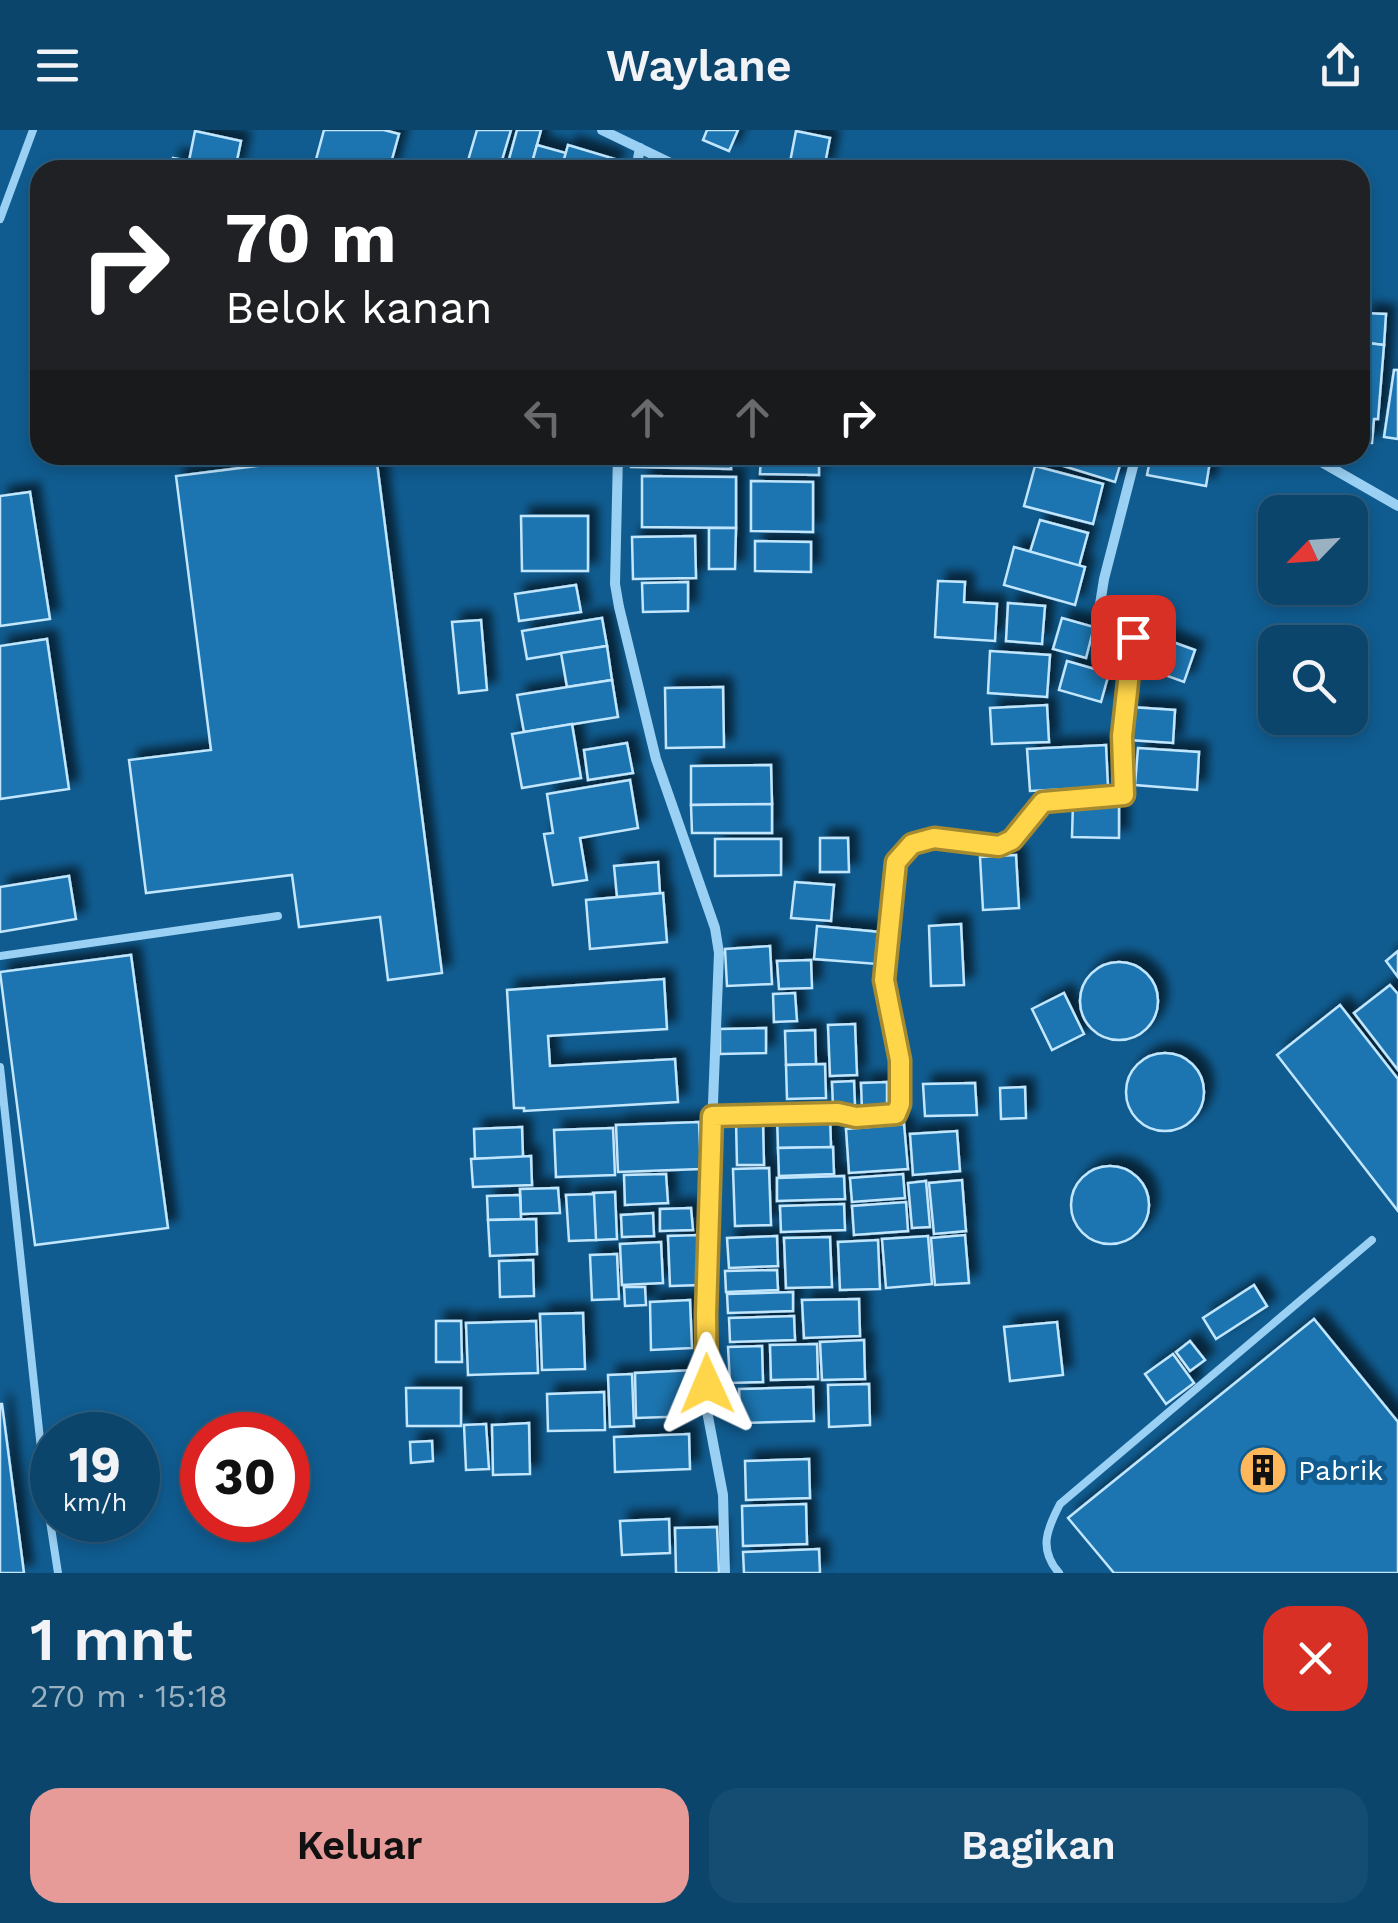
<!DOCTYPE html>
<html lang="id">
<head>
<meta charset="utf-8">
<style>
	:root { --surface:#0c456c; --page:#154c72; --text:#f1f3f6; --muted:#9ab1c2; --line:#2c5d7f; --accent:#e69b98 }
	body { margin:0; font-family:"Work Sans",sans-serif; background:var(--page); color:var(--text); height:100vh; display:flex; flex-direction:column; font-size:38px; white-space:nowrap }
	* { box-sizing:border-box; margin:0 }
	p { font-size:32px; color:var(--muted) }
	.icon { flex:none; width:55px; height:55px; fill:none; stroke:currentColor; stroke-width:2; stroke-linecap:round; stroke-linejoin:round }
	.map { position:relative; height:1443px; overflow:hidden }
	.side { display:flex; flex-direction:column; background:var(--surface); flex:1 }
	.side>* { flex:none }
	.guide { position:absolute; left:30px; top:30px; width:1340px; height:305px; border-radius:30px; box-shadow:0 5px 15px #0003,0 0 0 2px var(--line); background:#202124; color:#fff; overflow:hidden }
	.needle { width:65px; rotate:245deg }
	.fabs { position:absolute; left:1258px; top:365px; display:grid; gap:20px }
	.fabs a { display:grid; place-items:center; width:110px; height:110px; border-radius:20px; background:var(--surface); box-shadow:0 5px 15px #0003,0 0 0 2px var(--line); font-size:50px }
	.speed { position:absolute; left:30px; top:1282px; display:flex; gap:20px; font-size:50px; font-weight:700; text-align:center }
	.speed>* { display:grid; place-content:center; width:130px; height:130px; border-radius:50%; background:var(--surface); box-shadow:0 5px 15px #0003,0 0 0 2px var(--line); line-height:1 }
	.speed small { font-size:25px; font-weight:400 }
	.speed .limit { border:15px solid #d22; background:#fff; color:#111 }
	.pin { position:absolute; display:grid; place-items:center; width:85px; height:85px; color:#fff; margin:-42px; border-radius:20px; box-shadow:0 5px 15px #0006 }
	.me { position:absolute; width:110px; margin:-55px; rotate:359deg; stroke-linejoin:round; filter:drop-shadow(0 0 8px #0008) }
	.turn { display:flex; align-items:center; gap:35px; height:210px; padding:0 30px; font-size:45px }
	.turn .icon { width:130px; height:130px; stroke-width:2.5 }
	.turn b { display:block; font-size:70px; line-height:85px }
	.lanes { display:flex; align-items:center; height:95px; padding:0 30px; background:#0003; justify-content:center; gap:50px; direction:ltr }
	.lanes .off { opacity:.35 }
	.round { display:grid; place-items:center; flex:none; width:105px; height:105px; border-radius:30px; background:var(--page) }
	.overview { display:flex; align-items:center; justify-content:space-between; height:170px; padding:0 30px }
	h1 { font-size:60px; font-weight:600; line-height:75px }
	.action { display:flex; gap:20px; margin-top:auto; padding:20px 30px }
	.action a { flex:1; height:115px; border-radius:30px; background:var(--accent); color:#111; font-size:40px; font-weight:600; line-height:115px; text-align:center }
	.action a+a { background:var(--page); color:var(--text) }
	header { display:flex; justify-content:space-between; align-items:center; height:130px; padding:0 30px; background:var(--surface); font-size:45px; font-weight:600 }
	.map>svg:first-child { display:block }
</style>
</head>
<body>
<header><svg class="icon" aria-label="menu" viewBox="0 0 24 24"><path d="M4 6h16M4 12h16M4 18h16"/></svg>Waylane<svg class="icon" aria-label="share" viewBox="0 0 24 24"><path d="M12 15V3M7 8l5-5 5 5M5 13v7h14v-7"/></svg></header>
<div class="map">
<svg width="1398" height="1443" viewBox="0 0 1398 1443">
	<defs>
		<filter id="shadow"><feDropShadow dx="9" dy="-9" stdDeviation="5" flood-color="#0009"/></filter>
	</defs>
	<rect width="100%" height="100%" fill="#105c90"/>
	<g fill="#1d75b0" stroke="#c1e6fe" stroke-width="2.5" filter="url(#shadow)">
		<path d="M324 0H384L399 4 389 40H324L314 37Z"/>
		<path d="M477 0H511L499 40 467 34Z"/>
		<path d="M517 0H541L530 40H506Z"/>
		<path d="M707 0H738L729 21 703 10Z"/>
		<path d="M195 1 241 11 235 40 189 31Z"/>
		<path d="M796 1 830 8 824 39 790 32Z"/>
		<path d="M537 15 566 23 561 40H530Z"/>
		<path d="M568 15 615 29 612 40H561Z"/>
		<path d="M173 28 189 31 227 40H171Z"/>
		<path d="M1364 183 1386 184 1384 215 1361 212Z"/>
		<path d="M1360 212 1384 215 1378 289H1374L1372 313 1360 312Z"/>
		<path d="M1394 240H1398V309L1384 307Z"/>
		<path d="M344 325H376L442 843 388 850 380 787 299 797 292 745 146 763 129 630 211 620 176 346Z"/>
		<path d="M631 325H731V339L631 337Z"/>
		<path d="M761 325H819V345L760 344Z"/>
		<path d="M1046 325H1123L1115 352 1044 330Z"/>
		<path d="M1151 325H1211L1206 356 1147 345Z"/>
		<path d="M1035 336 1103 354 1093 394 1024 376Z"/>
		<path d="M642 346 736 347V398L642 397Z"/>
		<path d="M751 351 813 352V402L751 401Z"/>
		<path d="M30 362 50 489 0 496V366Z"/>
		<path d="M521 386H588V441H522Z"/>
		<path d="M1040 390 1088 403 1079 436 1030 422Z"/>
		<path d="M709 398H736L735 439H709Z"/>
		<path d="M695 406 696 448 633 449 632 407Z"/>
		<path d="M755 411 811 412V442L755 441Z"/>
		<path d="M1014 417 1085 437 1075 475 1004 455Z"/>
		<path d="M938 451 965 452 964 472 997 474 995 511 935 507Z"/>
		<path d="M688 452V481L643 482 642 453Z"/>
		<path d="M576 455 581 482 519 491 515 464Z"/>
		<path d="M1008 473 1045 476 1042 514 1006 511Z"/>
		<path d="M602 488 607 516 527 529 522 501Z"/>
		<path d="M1062 488 1094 497 1086 528 1053 519Z"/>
		<path d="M481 490 487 560 459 563 452 492Z"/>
		<path d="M1148 503 1195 520 1184 552 1137 535Z"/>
		<path d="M47 509 69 659 0 669V516Z"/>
		<path d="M607 516 612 550 567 557 561 523Z"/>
		<path d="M990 521 1050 525 1047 567 988 563Z"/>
		<path d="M1067 531 1109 543 1101 572 1059 560Z"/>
		<path d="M612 550 618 587 524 602 517 565Z"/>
		<path d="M723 557 724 617 666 618 665 558Z"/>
		<path d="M1047 575 1049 612 992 614 990 578Z"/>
		<path d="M1131 577 1175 580 1173 613 1129 610Z"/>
		<path d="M572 594 581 648 522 658 512 604Z"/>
		<path d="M627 613 633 643 588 650 584 620Z"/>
		<path d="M1106 615 1108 657 1030 661 1027 619Z"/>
		<path d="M1138 618 1199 622 1197 660 1135 655Z"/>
		<path d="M771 635 772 674 691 675V636Z"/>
		<path d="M630 650 638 698 580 708 587 750 553 755 544 704 553 703 547 664Z"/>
		<path d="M1073 672 1119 673V708L1072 707Z"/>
		<path d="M772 674V703H692L691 675Z"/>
		<path d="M820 708H848L849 742H820Z"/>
		<path d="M715 709H781V745L715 746Z"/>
		<path d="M1016 725 1019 778 983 780 980 727Z"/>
		<path d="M658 732 660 763 617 767 614 736Z"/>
		<path d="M69 746 76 789 0 802V757Z"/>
		<path d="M795 752 834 755 831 791 791 788Z"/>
		<path d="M663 763 667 812 590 819 586 770Z"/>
		<path d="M961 794 964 855 931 856 929 796Z"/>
		<path d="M817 796 880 802 877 834 814 829Z"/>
		<path d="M770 816 772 854 727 856 725 819Z"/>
		<path d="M1398 821V847L1386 831Z"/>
		<path d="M131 825 168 1098 35 1115 0 842Z"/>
		<path d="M811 830 812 858 779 859 777 831Z"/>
		<circle cx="1119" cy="871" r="39"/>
		<path d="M664 849 667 899 548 906 550 936 675 929 678 972 524 981V978H514L507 860Z"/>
		<path d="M1390 855 1398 864V940L1354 883Z"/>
		<path d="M795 863 797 891 774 892 773 864Z"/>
		<path d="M1064 863 1084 904 1052 920 1032 879Z"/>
		<path d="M1340 875 1398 949V1081L1277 925Z"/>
		<path d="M855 894 857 945 830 946 828 895Z"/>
		<path d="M766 898V923L720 924V899Z"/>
		<path d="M815 900 816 934 786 935 785 901Z"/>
		<circle cx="1165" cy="962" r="39"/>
		<path d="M825 934 826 968 787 969 786 935Z"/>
		<path d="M854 951 855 976 833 977 832 952Z"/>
		<path d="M887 952V981H862L861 953Z"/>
		<path d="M975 953 977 985 925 986 923 954Z"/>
		<path d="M1025 957 1026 988 1001 989 1000 958Z"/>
		<path d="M830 984 831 1017 778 1018 777 986Z"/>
		<path d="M736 991H763L764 1035H737Z"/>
		<path d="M699 992 701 1039 618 1042 616 995Z"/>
		<path d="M904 994 908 1039 849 1043 846 999Z"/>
		<path d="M522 997 523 1027 475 1029 474 999Z"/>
		<path d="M613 998 615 1045 556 1047 554 1000Z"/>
		<path d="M957 1001 960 1041 913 1045 910 1004Z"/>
		<path d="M833 1017 834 1044 779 1046 778 1018Z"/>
		<path d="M531 1026 532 1055 473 1057 471 1029Z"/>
		<circle cx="1110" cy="1075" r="39"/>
		<path d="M769 1038 771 1095 735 1096 733 1039Z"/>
		<path d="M666 1044 668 1073 625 1075 624 1045Z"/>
		<path d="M903 1044 905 1068 852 1072 850 1048Z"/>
		<path d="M844 1046 845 1069 777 1071V1048Z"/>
		<path d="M962 1050 966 1101 934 1104 929 1053Z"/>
		<path d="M926 1051 930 1097 912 1098 908 1053Z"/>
		<path d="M558 1058 560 1083 521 1084 520 1059Z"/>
		<path d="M615 1062 617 1109 596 1110 593 1063Z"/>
		<path d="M594 1064 596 1110 569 1111 566 1065Z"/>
		<path d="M520 1065 521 1089 488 1090 487 1066Z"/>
		<path d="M906 1072 908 1101 854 1105 852 1076Z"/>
		<path d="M844 1074 845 1100 781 1102 780 1076Z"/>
		<path d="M691 1078 693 1100 660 1101V1079Z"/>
		<path d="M653 1083 654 1106 622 1107 621 1085Z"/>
		<path d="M536 1089 537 1124 490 1126 488 1090Z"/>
		<path d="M700 1105 702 1155 670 1156 668 1106Z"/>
		<path d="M965 1105 969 1153 935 1155 931 1108Z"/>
		<path d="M777 1106 778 1136 729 1138 727 1108Z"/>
		<path d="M928 1106 932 1154 886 1158 882 1109Z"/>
		<path d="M830 1107 832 1157 786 1158 784 1108Z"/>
		<path d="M878 1110 880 1159 840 1160 838 1112Z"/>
		<path d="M661 1112 663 1153 622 1155 620 1114Z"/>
		<path d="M617 1124 619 1169 592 1170 590 1125Z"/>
		<path d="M533 1130 534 1166 500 1167 499 1131Z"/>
		<path d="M777 1140 778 1160 726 1162 725 1141Z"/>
		<path d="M1254 1155 1267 1176 1216 1209 1203 1188Z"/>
		<path d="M624 1157H645L646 1175 625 1176Z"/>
		<path d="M793 1162V1181L728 1183 727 1164Z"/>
		<path d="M859 1169 860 1206 804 1208 802 1170Z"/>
		<path d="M690 1170 692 1218 651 1220 650 1172Z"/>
		<path d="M583 1183 585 1239 542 1240 540 1184Z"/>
		<path d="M794 1186 795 1210 730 1212 729 1188Z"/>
		<path d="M1314 1189 1398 1292V1443H1114L1068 1388Z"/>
		<path d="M436 1191H461L462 1232H436Z"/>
		<path d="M536 1191 538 1243 468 1245 466 1193Z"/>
		<path d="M1057 1192 1063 1245 1010 1251 1004 1197Z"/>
		<path d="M864 1210 865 1249 822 1250 820 1212Z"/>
		<path d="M1190 1211 1205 1230 1190 1241 1176 1222Z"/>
		<path d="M817 1214 818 1249 771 1250 770 1215Z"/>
		<path d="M762 1216 763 1252 730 1253 728 1217Z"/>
		<path d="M1173 1224 1194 1253 1166 1274 1145 1244Z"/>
		<path d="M694 1240 696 1286 636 1288 635 1243Z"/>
		<path d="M632 1244 634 1296 610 1297 608 1245Z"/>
		<path d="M869 1254 870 1295 829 1297 828 1255Z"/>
		<path d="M813 1257 814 1291 741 1293 739 1259Z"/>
		<path d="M406 1258H461V1296H407Z"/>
		<path d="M604 1262 605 1300 548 1301 547 1264Z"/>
		<path d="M0 1274H2L24 1443H0Z"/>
		<path d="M529 1293 530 1344 493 1345 492 1295Z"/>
		<path d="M486 1294 489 1339 466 1340 464 1295Z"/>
		<path d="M689 1304 690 1339 615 1342 614 1307Z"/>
		<path d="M432 1311 433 1331 411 1333 410 1312Z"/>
		<path d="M809 1329 810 1368 746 1370 745 1331Z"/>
		<path d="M806 1374 807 1414 743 1416 742 1376Z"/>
		<path d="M669 1389 670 1423 622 1425 620 1391Z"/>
		<path d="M717 1397 719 1443H676L675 1398Z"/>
		<path d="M819 1419 820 1443H744L743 1422Z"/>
	</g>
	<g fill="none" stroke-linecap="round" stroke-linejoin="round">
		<g stroke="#9ad0f3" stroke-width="8">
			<path d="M0 89 33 0"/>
			<path d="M0 826 278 786"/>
			<path d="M0 937 46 1365 58 1443"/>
			<path d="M1059 1443C1038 1419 1047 1399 1060 1374L1372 1110"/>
		</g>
		<g stroke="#9ad0f3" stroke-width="10">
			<path d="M602 0 685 40"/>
			<path d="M636 40 640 18"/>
			<path d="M618 325 615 454 619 477 656 629 715 798 719 823 709 1073 706 1276 723 1365 725 1443"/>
			<path d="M1309 325 1398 376"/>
			<path d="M712 986 838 983 856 987 896 984 899 973 900 929 884 850 896 732 912 714 934 708 999 716 1011 710 1043 671 1124 665 1122 606 1133 507 1098 487 1104 449 1136 325"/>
		</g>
	</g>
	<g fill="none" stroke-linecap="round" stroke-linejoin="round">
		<g stroke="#a68a30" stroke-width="25">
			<path id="route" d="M707 1254 706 1184 712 986 838 983 856 987 896 984 900 974V930L884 850 896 732 912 714 934 708 999 716 1012 710 1043 672 1124 665 1122 606 1133 507"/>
		</g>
		<use href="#route" stroke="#ffd54a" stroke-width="18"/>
	</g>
	<defs>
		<g id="building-disc" transform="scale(2.5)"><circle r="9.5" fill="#ffb75c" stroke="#105c90"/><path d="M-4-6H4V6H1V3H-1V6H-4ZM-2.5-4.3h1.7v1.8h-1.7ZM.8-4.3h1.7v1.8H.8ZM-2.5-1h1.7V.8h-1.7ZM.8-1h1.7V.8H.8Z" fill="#111"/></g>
	</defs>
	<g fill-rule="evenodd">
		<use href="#building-disc" x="1263" y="1340"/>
	</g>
	<g text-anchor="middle" stroke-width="10" stroke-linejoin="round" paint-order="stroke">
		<g font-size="28" fill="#fff" stroke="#105c90" text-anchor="start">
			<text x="1298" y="1350">Pabrik</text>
		</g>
	</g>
</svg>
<div class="fabs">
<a><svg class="needle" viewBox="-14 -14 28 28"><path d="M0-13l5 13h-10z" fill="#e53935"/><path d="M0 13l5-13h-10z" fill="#9ab1c2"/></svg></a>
<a><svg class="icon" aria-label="search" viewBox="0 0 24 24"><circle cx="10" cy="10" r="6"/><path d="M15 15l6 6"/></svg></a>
</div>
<div class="speed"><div>19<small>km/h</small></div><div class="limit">30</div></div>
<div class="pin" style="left:1133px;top:507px;background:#d93025"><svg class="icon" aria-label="arrive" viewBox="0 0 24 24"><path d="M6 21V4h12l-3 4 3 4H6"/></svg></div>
<svg class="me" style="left:707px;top:1254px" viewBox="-20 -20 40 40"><path d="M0-17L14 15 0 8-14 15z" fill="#ffd54a" stroke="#fff" stroke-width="4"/></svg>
<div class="guide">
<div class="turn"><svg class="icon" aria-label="right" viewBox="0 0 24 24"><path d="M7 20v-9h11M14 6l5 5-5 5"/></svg><div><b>70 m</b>Belok kanan</div></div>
<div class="lanes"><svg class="icon off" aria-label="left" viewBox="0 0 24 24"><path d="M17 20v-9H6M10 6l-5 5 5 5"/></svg><svg class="icon off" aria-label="ahead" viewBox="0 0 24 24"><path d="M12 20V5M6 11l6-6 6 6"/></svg><svg class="icon off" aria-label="ahead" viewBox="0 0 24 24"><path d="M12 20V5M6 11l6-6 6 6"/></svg><svg class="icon" aria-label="right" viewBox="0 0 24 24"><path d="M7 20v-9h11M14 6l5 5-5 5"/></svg></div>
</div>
</div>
<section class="side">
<div class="overview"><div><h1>1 mnt</h1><p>270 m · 15:18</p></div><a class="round" style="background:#d93025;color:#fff"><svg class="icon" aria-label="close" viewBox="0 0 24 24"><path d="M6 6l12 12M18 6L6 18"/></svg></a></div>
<div class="action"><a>Keluar</a><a>Bagikan</a></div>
</section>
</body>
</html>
